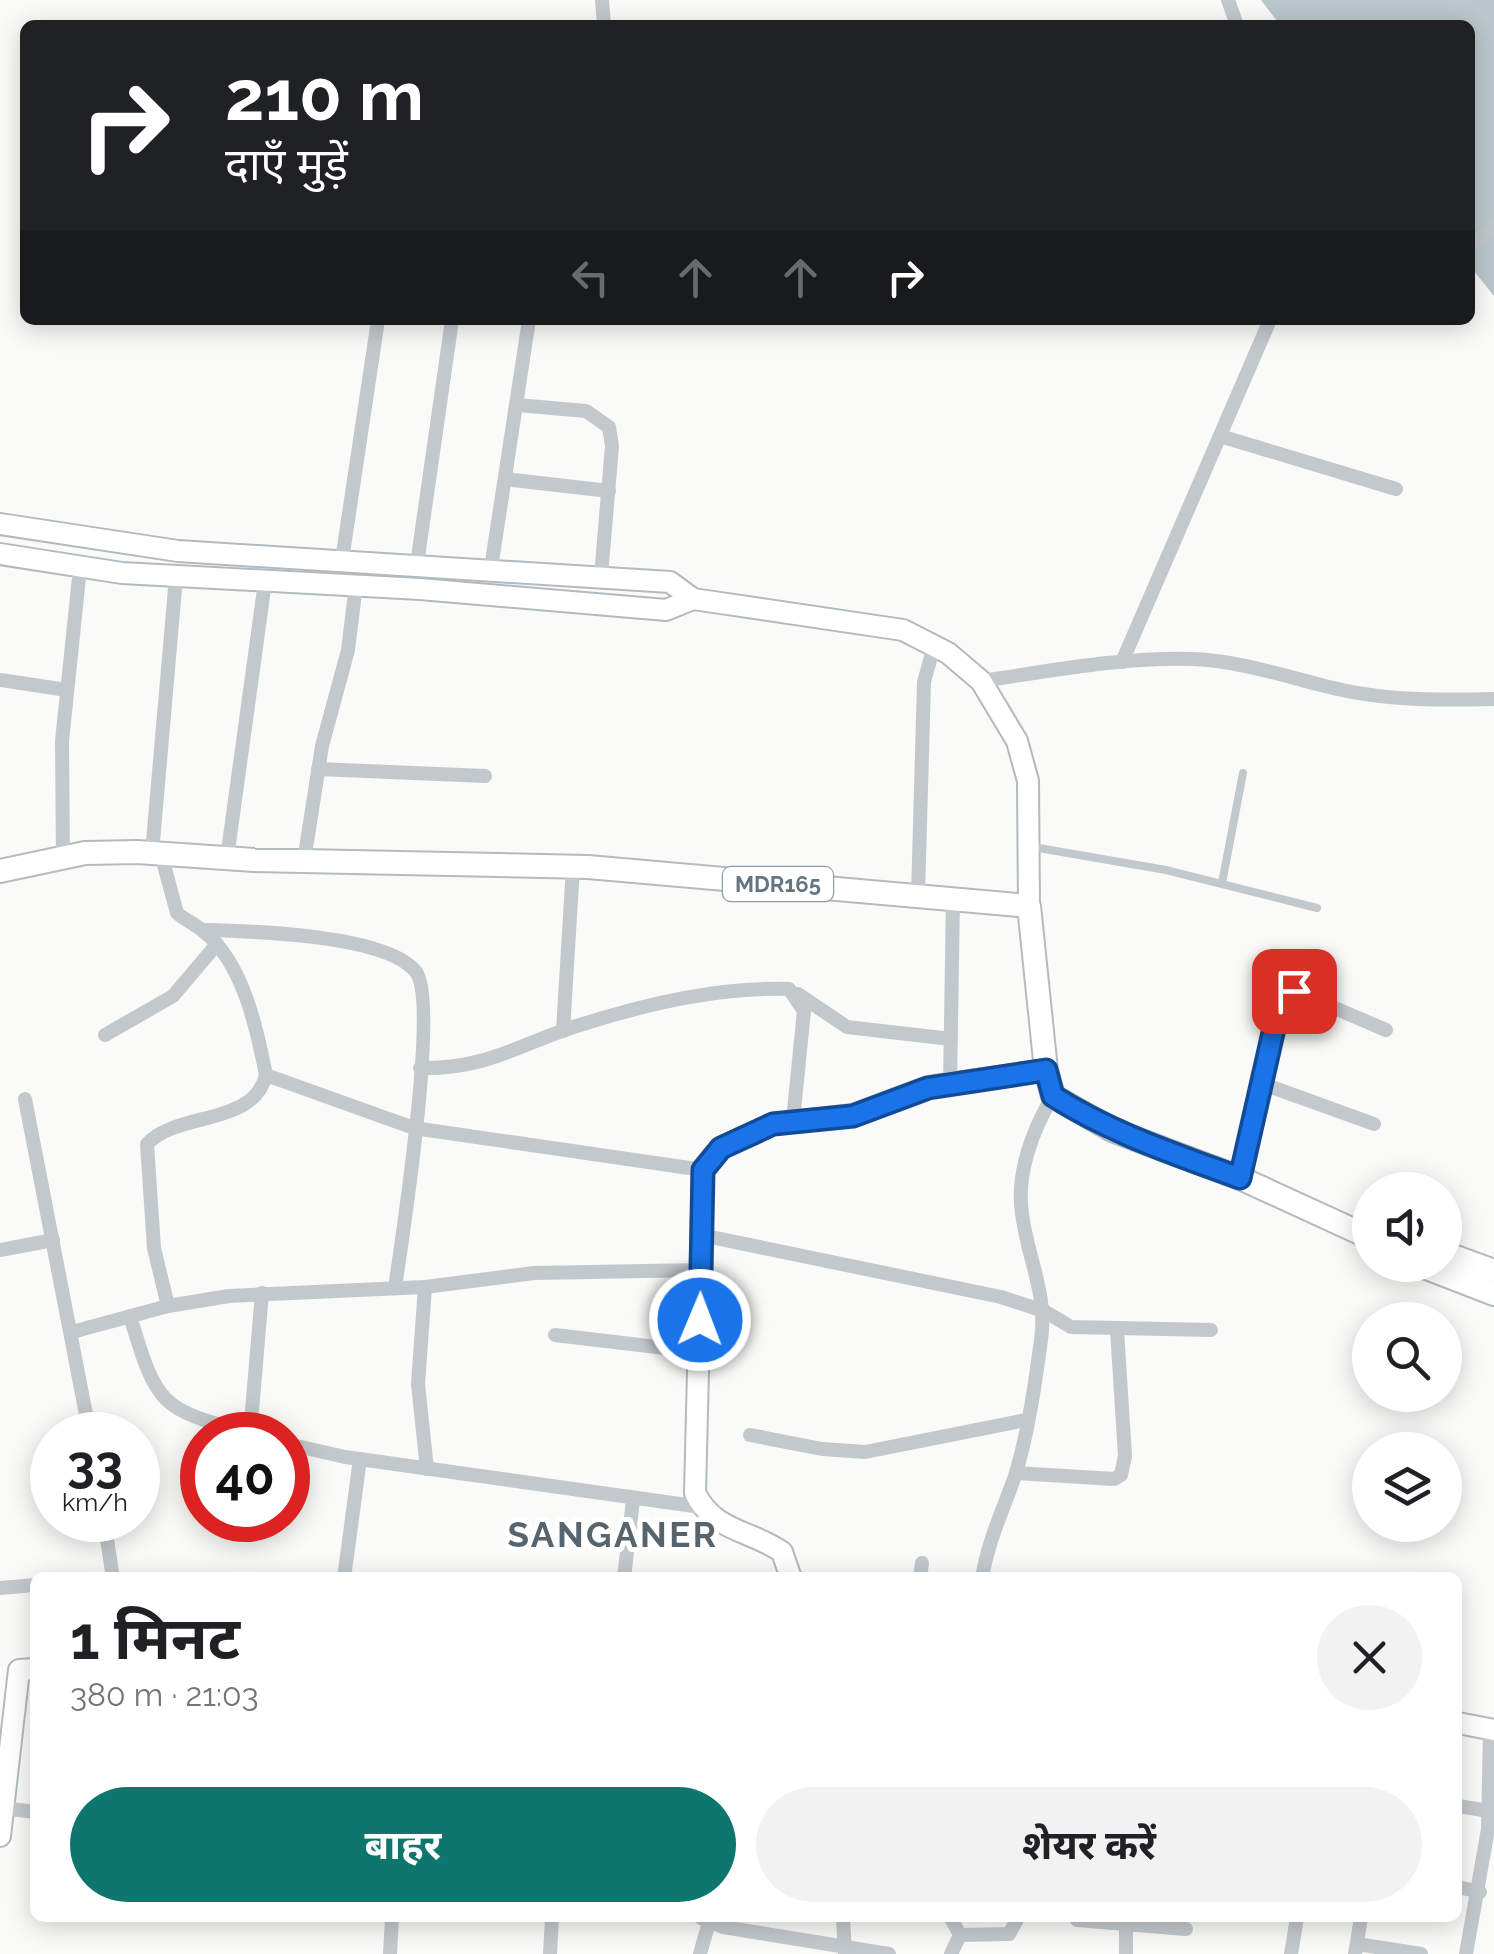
<!DOCTYPE html>
<html lang="hi">
<head>
<meta charset="utf-8">
<style>
	:root { --surface:#fff; --page:#f2f2f2; --text:#202124; --muted:#757577; --accent:#0f766e }
	body { margin:0; font-family:Raleway,"Noto Sans Devanagari",sans-serif; background:var(--page); color:var(--text); height:100vh; display:flex; flex-direction:column; font-size:38px; white-space:nowrap }
	* { box-sizing:border-box; margin:0 }
	p { font-size:32px; color:var(--muted) }
	.icon { flex:none; width:55px; height:55px; fill:none; stroke:currentColor; stroke-width:2; stroke-linecap:round; stroke-linejoin:round }
	.map { position:relative; flex:1; overflow:hidden }
	.side { position:absolute; left:30px; top:1572px; width:1432px; height:350px; display:flex; flex-direction:column; background:var(--surface); border-radius:15px; box-shadow:0 5px 25px #0003 }
	.side>* { flex:none }
	.banner { position:absolute; left:20px; top:20px; width:1455px; height:305px; border-radius:15px; box-shadow:0 5px 25px #0003; background:#202124; color:#fff; overflow:hidden }
	.fabs { position:absolute; left:1352px; top:1172px; display:grid; gap:20px }
	.fabs a { display:grid; place-items:center; width:110px; height:110px; border-radius:50%; background:var(--surface); box-shadow:0 5px 25px #0003; font-size:50px }
	.speed { position:absolute; left:30px; top:1412px; display:flex; gap:20px; font-size:50px; font-weight:700; text-align:center }
	.speed>* { display:grid; place-content:center; width:130px; height:130px; border-radius:50%; background:var(--surface); box-shadow:0 5px 25px #0003; line-height:1 }
	.speed small { font-size:25px; font-weight:400 }
	.speed .limit { border:15px solid #d22; background:#fff; color:#111 }
	.pin { position:absolute; display:grid; place-items:center; width:85px; height:85px; color:#fff; margin:-42px; border-radius:20px; box-shadow:0 5px 15px #0006 }
	.me { position:absolute; width:110px; margin:-55px; rotate:1deg; stroke-linejoin:round; filter:drop-shadow(0 0 8px #0008) }
	.turn { display:flex; align-items:center; gap:35px; height:210px; padding:0 40px; font-size:45px }
	.turn .icon { width:130px; height:130px; stroke-width:2.5 }
	.turn b { display:block; font-size:70px; line-height:85px }
	.lanes { display:flex; align-items:center; height:95px; padding:0 40px; background:#0003; justify-content:center; gap:50px; direction:ltr }
	.lanes .off { opacity:.35 }
	.round { display:grid; place-items:center; flex:none; width:105px; height:105px; border-radius:52px; background:var(--page) }
	.overview { display:flex; align-items:center; justify-content:space-between; height:170px; padding:0 40px }
	h1 { font-size:60px; font-weight:700; line-height:75px }
	.button { display:flex; gap:20px; margin-top:auto; padding:20px 40px }
	.button a { flex:1; height:115px; border-radius:60px; background:var(--accent); color:#fff; font-size:40px; font-weight:700; line-height:115px; text-align:center }
	.button a+a { background:var(--page); color:var(--text) }
	.map>svg:first-child { display:block }
</style>
</head>
<body>
<div class="map">
<svg width="1494" height="1954" viewBox="0 0 1494 1954">
	<rect width="100%" height="100%" fill="#fafaf8"/>
	<path fill="#bbc7cb" d="M1261 0H1494V296L1470 266V25H1280Z"/>
	<g fill="none" stroke-linecap="round" stroke-linejoin="round">
		<g stroke="#b3babf" stroke-width="24">
			<g id="secondary">
				<path d="M0 524 178 551 670 582 693 599 903 630 948 653 981 681 1017 741 1028 781 1029 906"/>
				<path d="M0 554 122 573 420 589 666 610 693 599"/>
				<path d="M791 1578 782 1552C751 1530 714 1532 695 1493L703 1170 721 1148 773 1124 853 1115 928 1087 1046 1070"/>
				<path d="M1458 1723 1494 1730"/>
				<path d="M0 1836 19 1670 35 1669"/>
			</g>
		</g>
		<g stroke="#b5babe" stroke-width="26">
			<g id="primary">
				<path d="M0 871 85 853 137 852 254 860 588 867 1029 906 1046 1070 1053 1096 1112 1130 1240 1178 1360 1233 1370 1241"/>
				<path d="M1445 1253 1494 1271"/>
				<path d="M1419 1265 1494 1294"/>
			</g>
		</g>
		<g stroke="#c3c8cc" stroke-width="8">
			<path d="M1033 847 1166 870 1317 908"/>
			<path d="M1222 883 1243 773"/>
		</g>
		<g stroke="#c3c8cc" stroke-width="14">
			<path d="M602 0 604 25"/>
			<path d="M1228 0 1237 25"/>
			<path d="M1470 245 1494 228"/>
			<path d="M517 405 586 411 609 427 612 446 601 576"/>
			<path d="M1220 436 1396 489"/>
			<path d="M505 479 609 491"/>
			<path d="M342 560 378 320"/>
			<path d="M417 564 452 320"/>
			<path d="M491 568 529 320"/>
			<path d="M1122 662 1270 320"/>
			<path d="M0 680 67 690"/>
			<path d="M981 681C1051 671 1122 657 1193 659 1244 661 1293 679 1342 690 1392 701 1444 700 1494 699"/>
			<path d="M318 769 485 776"/>
			<path d="M152 853 176 577"/>
			<path d="M161 854 177 913C185 920 195 924 203 931 243 962 257 1029 266 1075 254 1126 178 1111 147 1144L154 1248 168 1306"/>
			<path d="M63 857 62 741 80 568"/>
			<path d="M227 858 265 582"/>
			<path d="M304 861 322 746 348 650 356 585"/>
			<path d="M918 896 924 682 934 646"/>
			<path d="M203 930C248 931 387 934 416 972 439 1002 402 1239 395 1288"/>
			<path d="M798 994 847 1027 951 1039"/>
			<path d="M563 1031 573 867"/>
			<path d="M105 1035 173 996 217 944"/>
			<path d="M420 1068C487 1070 523 1042 583 1024 650 1003 719 987 789 989L804 1011 793 1120"/>
			<path d="M266 1075 414 1128 703 1170"/>
			<path d="M950 1083 953 900"/>
			<path d="M1263 1084 1374 1124"/>
			<path d="M25 1099 90 1435"/>
			<path d="M1240 1178 1278 1008 1285 993 1295 991 1386 1030"/>
			<path d="M701 1235 1001 1297 1044 1311 1071 1327 1211 1330"/>
			<path d="M0 1250 53 1240"/>
			<path d="M425 1287 418 1384 427 1469"/>
			<path d="M130 1316C158 1410 161 1408 254 1435"/>
			<path d="M72 1332 168 1306 229 1296 425 1287 534 1273 702 1270"/>
			<path d="M555 1335 699 1352"/>
			<path d="M250 1434 262 1293"/>
			<path d="M750 1435 822 1449 865 1452 1026 1420"/>
			<path d="M288 1444 345 1457 701 1507"/>
			<path d="M1016 1473 1114 1479 1121 1475 1125 1456 1117 1330"/>
			<path d="M104 1520 113 1578"/>
			<path d="M344 1578 360 1459"/>
			<path d="M624 1578 633 1500"/>
			<path d="M920 1578 922 1563"/>
			<path d="M982 1578C988 1541 1003 1510 1015 1476 1028 1434 1035 1384 1041 1340 1048 1294 1027 1257 1022 1213 1016 1173 1033 1129 1053 1096"/>
			<path d="M0 1588 35 1585"/>
			<path d="M1458 1806 1489 1811"/>
			<path d="M3 1808 35 1812"/>
			<path d="M1458 1887 1480 1892"/>
			<path d="M701 1918 723 1927 889 1954"/>
			<path d="M843 1918 845 1954"/>
			<path d="M951 1918 960 1935"/>
			<path d="M1077 1920 1186 1929"/>
			<path d="M1357 1944 1421 1954"/>
			<path d="M390 1954 392 1918"/>
			<path d="M550 1954 552 1918"/>
			<path d="M700 1954 709 1922"/>
			<path d="M951 1954 960 1935 1009 1934 1018 1918"/>
			<path d="M1126 1954V1918"/>
			<path d="M1291 1954 1297 1918"/>
			<path d="M1355 1954 1361 1918"/>
			<path d="M1466 1954 1488 1829 1490 1729"/>
		</g>
		<use href="#secondary" stroke="#fff" stroke-width="20"/>
		<use href="#primary" stroke="#fff" stroke-width="22"/>
	</g>
	<g fill="none" stroke-linecap="round" stroke-linejoin="round">
		<g stroke="#114b97" stroke-width="25">
			<path id="route" d="M700 1320 703 1170 721 1148 773 1124 853 1116 928 1088 1046 1070 1053 1096C1111 1133 1175 1154 1240 1178L1280 1002 1286 993 1294 991"/>
		</g>
		<use href="#route" stroke="#1a73e8" stroke-width="18"/>
	</g>
	<g text-anchor="middle" stroke-width="10" stroke-linejoin="round" paint-order="stroke">
		<rect fill="#fff" stroke="#939fa8" stroke-width="2.5" x="723" y="867" width="110" height="34" rx="8"/>
		<g font-size="22" font-weight="bold" fill="#657683">
			<text x="778" y="892">MDR165</text>
		</g>
		<g font-size="35" font-weight="bold" letter-spacing="2.5" fill="#57646e" stroke="#fff">
			<text x="613" y="1547">SANGANER</text>
		</g>
	</g>
</svg>
<div class="fabs">
<a><svg class="icon" aria-label="sound" viewBox="0 0 24 24"><path d="M4 9h4l5-4v14l-5-4H4zM17 9q2 3 0 6"/></svg></a>
<a><svg class="icon" aria-label="search" viewBox="0 0 24 24"><circle cx="10" cy="10" r="6"/><path d="M15 15l6 6"/></svg></a>
<a><svg class="icon" aria-label="layers" viewBox="0 0 24 24"><path d="M12 4l9 5-9 5-9-5zM3 14l9 5 9-5"/></svg></a>
</div>
<div class="speed"><div>33<small>km/h</small></div><div class="limit">40</div></div>
<div class="pin" style="left:1294px;top:991px;background:#d93025"><svg class="icon" aria-label="arrive" viewBox="0 0 24 24"><path d="M6 21V4h12l-3 4 3 4H6"/></svg></div>
<svg class="me" style="left:700px;top:1320px" viewBox="-20 -20 40 40"><circle r="17" fill="#1a73e8" stroke="#fff" stroke-width="3"/><path d="M0-11L8 9 0 5-8 9z" fill="#fff"/></svg>
<div class="banner">
<div class="turn"><svg class="icon" aria-label="right" viewBox="0 0 24 24"><path d="M7 20v-9h11M14 6l5 5-5 5"/></svg><div><b>210 m</b>दाएँ मुड़ें</div></div>
<div class="lanes"><svg class="icon off" aria-label="left" viewBox="0 0 24 24"><path d="M17 20v-9H6M10 6l-5 5 5 5"/></svg><svg class="icon off" aria-label="ahead" viewBox="0 0 24 24"><path d="M12 20V5M6 11l6-6 6 6"/></svg><svg class="icon off" aria-label="ahead" viewBox="0 0 24 24"><path d="M12 20V5M6 11l6-6 6 6"/></svg><svg class="icon" aria-label="right" viewBox="0 0 24 24"><path d="M7 20v-9h11M14 6l5 5-5 5"/></svg></div>
</div>
<section class="side">
<div class="overview"><div><h1>1 मिनट</h1><p>380 m · 21:03</p></div><a class="round"><svg class="icon" aria-label="close" viewBox="0 0 24 24"><path d="M6 6l12 12M18 6L6 18"/></svg></a></div>
<div class="button"><a>बाहर</a><a>शेयर करें</a></div>
</section>
</div>
</body>
</html>
